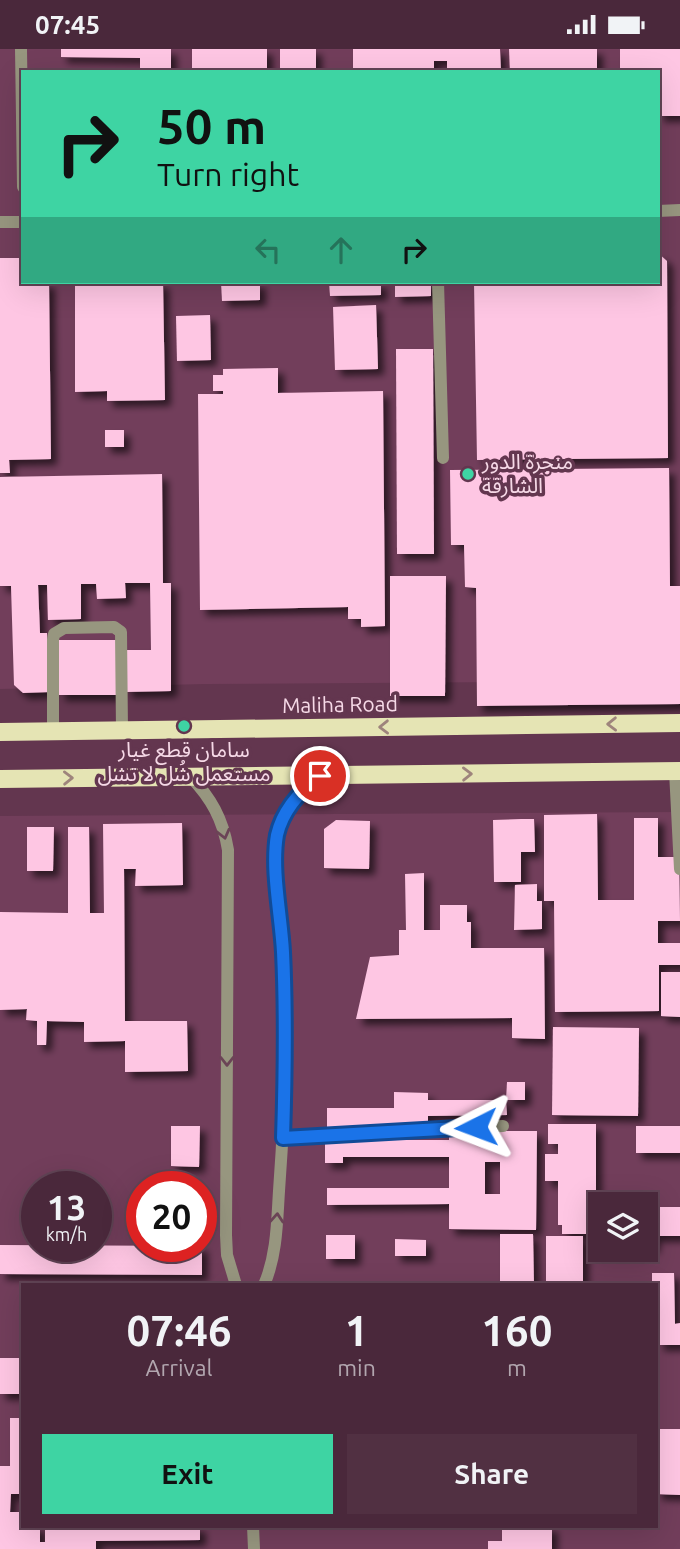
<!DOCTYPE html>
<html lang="en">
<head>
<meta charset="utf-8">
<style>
	:root { --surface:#4a283b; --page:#513042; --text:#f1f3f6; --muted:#b2a6af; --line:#614455; --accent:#3ed4a3 }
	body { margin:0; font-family:Ubuntu,"Noto Sans Arabic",sans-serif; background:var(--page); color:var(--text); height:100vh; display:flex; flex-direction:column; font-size:26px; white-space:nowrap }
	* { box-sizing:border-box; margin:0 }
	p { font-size:23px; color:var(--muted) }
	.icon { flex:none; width:38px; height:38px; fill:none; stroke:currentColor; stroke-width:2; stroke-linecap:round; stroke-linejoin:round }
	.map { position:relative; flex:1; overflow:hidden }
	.details { position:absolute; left:21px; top:1234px; width:637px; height:245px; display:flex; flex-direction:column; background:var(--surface); border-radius:0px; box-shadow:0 7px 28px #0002,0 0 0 2px var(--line) }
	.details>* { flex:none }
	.banner { position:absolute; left:21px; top:21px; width:639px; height:214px; border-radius:0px; box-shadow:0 7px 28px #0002,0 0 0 2px var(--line); background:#3ed4a3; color:#111; overflow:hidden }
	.fabs { position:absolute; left:588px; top:1143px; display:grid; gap:14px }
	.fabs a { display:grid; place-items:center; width:70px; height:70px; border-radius:0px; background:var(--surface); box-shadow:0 7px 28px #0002,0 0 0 2px var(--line); font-size:35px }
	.speed { position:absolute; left:21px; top:1122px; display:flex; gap:14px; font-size:35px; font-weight:700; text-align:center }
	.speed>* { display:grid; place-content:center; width:91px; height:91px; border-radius:50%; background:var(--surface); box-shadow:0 7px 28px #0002,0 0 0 2px var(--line); line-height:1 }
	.speed small { font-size:18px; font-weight:400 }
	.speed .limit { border:10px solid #d22; background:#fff; color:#111 }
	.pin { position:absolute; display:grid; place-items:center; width:60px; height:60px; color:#fff; margin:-30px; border:4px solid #fff; border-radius:50%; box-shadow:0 2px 7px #0007 }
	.me { position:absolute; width:77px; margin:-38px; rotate:267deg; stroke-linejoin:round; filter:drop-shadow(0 0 5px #0008) }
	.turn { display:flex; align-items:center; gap:24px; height:147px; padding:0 21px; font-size:32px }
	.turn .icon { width:91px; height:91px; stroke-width:2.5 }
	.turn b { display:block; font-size:49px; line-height:60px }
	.lanes { display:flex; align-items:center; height:66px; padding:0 21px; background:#0003; justify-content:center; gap:35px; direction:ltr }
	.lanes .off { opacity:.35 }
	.eta { display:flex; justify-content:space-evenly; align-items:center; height:119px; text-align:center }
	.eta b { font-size:42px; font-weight:700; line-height:49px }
	.action { display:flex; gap:14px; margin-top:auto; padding:14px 21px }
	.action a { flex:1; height:80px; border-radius:0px; background:var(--accent); color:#111; font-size:28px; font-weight:700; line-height:80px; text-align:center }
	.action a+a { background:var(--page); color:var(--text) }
	.status { display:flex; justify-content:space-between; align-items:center; height:49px; padding:0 35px; background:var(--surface); direction:ltr }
	.status svg { height:19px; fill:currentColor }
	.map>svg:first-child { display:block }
</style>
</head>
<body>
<div class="status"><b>07:45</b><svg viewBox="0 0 49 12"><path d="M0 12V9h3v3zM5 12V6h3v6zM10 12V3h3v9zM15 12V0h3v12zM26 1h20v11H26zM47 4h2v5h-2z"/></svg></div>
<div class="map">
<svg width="680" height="1500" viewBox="0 0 680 1500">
	<defs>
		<filter id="shadow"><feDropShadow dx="6" dy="6" stdDeviation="3.5" flood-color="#0009"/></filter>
	</defs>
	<rect width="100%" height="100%" fill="#63364f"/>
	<g fill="#723e5b" fill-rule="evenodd">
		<path d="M0 0H680V632L205 635 0 640ZM23 23H658V233H23Z"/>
		<path d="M680 763V1500H0V767ZM37 1138H96V1197H37ZM142 1138H201V1197H142ZM600 1155H646V1200H600ZM23 1236H656V1477H23Z"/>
	</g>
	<g fill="#fec6e3" fill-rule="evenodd" filter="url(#shadow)">
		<path d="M61 0H171V23H140V9L61 8Z"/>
		<rect x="192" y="0" width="75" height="23"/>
		<rect x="280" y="0" width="36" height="23"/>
		<path d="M353 0H500L501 23H447V12H434V23H353Z"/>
		<path d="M509 0H597V23H510Z"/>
		<path d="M620 0H680V67H658V23H620Z"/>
		<path d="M658 204 667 212 668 409 477 411 474 233H658Z"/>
		<path d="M0 209H23V233H49L51 410 9 411 10 424H0Z"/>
		<path d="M75 233H163L165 351 107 352V342L75 343Z"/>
		<path d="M221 233H260V251L222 252Z"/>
		<path d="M329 233H381V246L330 247Z"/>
		<path d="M395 233H431V247L395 248Z"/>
		<path d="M376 256 378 320 335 321 333 258Z"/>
		<path d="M210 266 211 311 177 312 176 267Z"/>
		<path d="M396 300H433L434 505H397Z"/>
		<path d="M278 319V344L383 342 385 577 361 578V570H348V558L200 561 198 345H223V342H213V326H223V320Z"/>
		<rect x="105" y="381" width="19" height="17"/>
		<path d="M669 419 670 537H680V655L477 657 476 539 465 538 464 496H451L450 421Z"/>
		<path d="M162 425 163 534H171V642L126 643 124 601H151L150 534H125L126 549 97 550 96 535H81V570L48 571 47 536H38L40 584H47L49 643 23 644 14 636 11 537H0V428Z"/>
		<path d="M390 527H446L445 647H390Z"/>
		<rect x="59" y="591" width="57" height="55"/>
		<path d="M597 765 598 851H634V769H658V808H679L680 872H658V894H680V916H659V962L555 963 554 852H544V766Z"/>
		<path d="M521 770H534L535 803H521V833H494L493 771Z"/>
		<path d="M336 771 370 772 369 820 324 819V780Z"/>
		<path d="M182 774 183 836 135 837 136 820H124L125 972H187L188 1022 125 1023V992L84 993V973L47 972 46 996H37V972L26 971 27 960 0 961V863L68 864V778H89L90 864H104L103 775Z"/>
		<path d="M27 778H54L53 822H27Z"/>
		<path d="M424 824V881H440V856H467V873H471V899H544L545 990 512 989V969L356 970 370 908 399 906V881H406L405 825Z"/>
		<path d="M537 835V852H542V880L514 881 515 836Z"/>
		<path d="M661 923H680V968L661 967Z"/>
		<path d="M553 978 639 979 638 1067 552 1066Z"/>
		<path d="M507 1033H525V1051H506Z"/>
		<path d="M394 1043 428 1044V1051H506L507 1066 428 1067V1078H327V1059H394Z"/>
		<path d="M548 1075H596V1175L588 1176V1185H562V1176H558V1132H545V1105H558V1095H548Z"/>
		<path d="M171 1077H200L199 1118 171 1117Z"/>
		<rect x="636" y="1077" width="44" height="27"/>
		<path d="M449 1082H537L536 1181 449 1180V1155L327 1156V1139H449V1108H343V1114H325V1091H449ZM485 1113H500V1145H485Z"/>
		<path d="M646 1158H680V1187H654V1198H646Z"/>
		<path d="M500 1185H533L534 1236H500Z"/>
		<rect x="326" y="1186" width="29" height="24"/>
		<rect x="546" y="1187" width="37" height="49"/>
		<path d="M395 1190 426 1191V1207H395Z"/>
		<path d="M0 1196 202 1197V1226L0 1225Z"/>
		<path d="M652 1224H674L675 1275 680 1274V1296H658L656 1236H652Z"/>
		<rect x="0" y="1309" width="23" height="36"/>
		<path d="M10 1369H23V1445H11L10 1463H23V1477H40V1493H45V1477H200V1491L96 1492V1500H0V1417H10Z"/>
		<path d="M656 1380H680V1446L656 1445Z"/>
		<path d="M502 1477H552V1500H488V1492H502Z"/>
	</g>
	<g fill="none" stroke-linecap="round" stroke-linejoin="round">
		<g stroke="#97967f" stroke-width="12">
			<path d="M21 0 23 138"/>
			<path d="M658 162 680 161"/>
			<path d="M0 173H23"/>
			<path d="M438 233 443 409"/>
			<path d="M53 682V591L54 585 64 579 114 578 121 583 122 682"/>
			<path d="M675 722 680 820"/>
			<path d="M190 727C211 749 223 770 228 801L226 1186 227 1206 236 1236"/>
			<path d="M283 1089 503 1077"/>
			<path d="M264 1236C277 1206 277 1173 279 1142 285 1062 287 982 283 902 281 866 271 821 277 786 283 760 300 742 320 727"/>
			<path d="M253 1477 254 1500"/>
		</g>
		<g stroke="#e5e4b4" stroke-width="18">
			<path d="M0 683 680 674"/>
			<path d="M0 730 680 722"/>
		</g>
	</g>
	<defs><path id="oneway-chevron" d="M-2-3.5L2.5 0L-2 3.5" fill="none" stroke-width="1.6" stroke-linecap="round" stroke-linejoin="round" transform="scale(1.75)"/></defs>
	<g stroke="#9e847c">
		<use href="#oneway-chevron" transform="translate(612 675) rotate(179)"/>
		<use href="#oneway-chevron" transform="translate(384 678) rotate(179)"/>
		<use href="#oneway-chevron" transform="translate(467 725) rotate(-1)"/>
		<use href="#oneway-chevron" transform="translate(68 729) rotate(-1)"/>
	</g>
	<g stroke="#6b4456">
		<use href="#oneway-chevron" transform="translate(224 785) rotate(76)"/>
		<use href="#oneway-chevron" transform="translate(227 1012) rotate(90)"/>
		<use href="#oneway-chevron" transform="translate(277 1169) rotate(-86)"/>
	</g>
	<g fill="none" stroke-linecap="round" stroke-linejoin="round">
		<g stroke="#114b97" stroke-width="18">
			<path id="route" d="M320 727C300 742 283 760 277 786 271 821 281 866 283 903 286 965 285 1027 283 1089L476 1078"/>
		</g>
		<use href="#route" stroke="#1a73e8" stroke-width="12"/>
	</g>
	<g fill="#3ed4a3" stroke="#63364f" stroke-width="2.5">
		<circle cx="468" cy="425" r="7"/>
		<circle cx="184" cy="677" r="7"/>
	</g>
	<g text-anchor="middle" stroke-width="7" stroke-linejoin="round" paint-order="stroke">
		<g font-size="21" fill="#f6d9e7" stroke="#63364f" text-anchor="start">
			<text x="482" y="420">منجرة الدور<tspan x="482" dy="24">الشارقة</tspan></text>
			<text x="184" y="708" text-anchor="middle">سامان قطع غيار<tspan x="184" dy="24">مستعمل شُل لا تشل</tspan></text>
		</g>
		<g font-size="21" fill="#f6d9e7" stroke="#63364f">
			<text transform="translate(340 656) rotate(-1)" y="7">Maliha Road</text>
		</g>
	</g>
</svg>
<div class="fabs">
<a><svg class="icon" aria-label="layers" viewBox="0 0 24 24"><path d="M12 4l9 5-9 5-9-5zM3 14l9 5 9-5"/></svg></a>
</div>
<div class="speed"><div>13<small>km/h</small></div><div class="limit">20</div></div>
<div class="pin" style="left:320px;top:727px;background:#d93025"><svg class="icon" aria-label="arrive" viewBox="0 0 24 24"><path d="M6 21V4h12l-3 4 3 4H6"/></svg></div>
<svg class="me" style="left:476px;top:1078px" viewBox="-20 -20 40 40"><path d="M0-17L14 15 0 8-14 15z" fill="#1a73e8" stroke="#fff" stroke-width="4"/></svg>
<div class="banner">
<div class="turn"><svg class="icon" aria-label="right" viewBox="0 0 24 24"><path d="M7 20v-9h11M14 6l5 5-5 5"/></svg><div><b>50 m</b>Turn right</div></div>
<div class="lanes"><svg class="icon off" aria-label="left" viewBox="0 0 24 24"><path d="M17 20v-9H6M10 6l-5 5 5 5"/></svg><svg class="icon off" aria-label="ahead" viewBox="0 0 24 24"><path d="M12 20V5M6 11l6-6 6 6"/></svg><svg class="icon" aria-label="right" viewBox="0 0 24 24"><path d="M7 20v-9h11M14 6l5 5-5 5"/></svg></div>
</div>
<section class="details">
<div class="eta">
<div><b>07:46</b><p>Arrival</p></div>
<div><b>1</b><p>min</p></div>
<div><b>160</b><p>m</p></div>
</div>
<div class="action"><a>Exit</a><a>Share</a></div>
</section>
</div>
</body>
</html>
